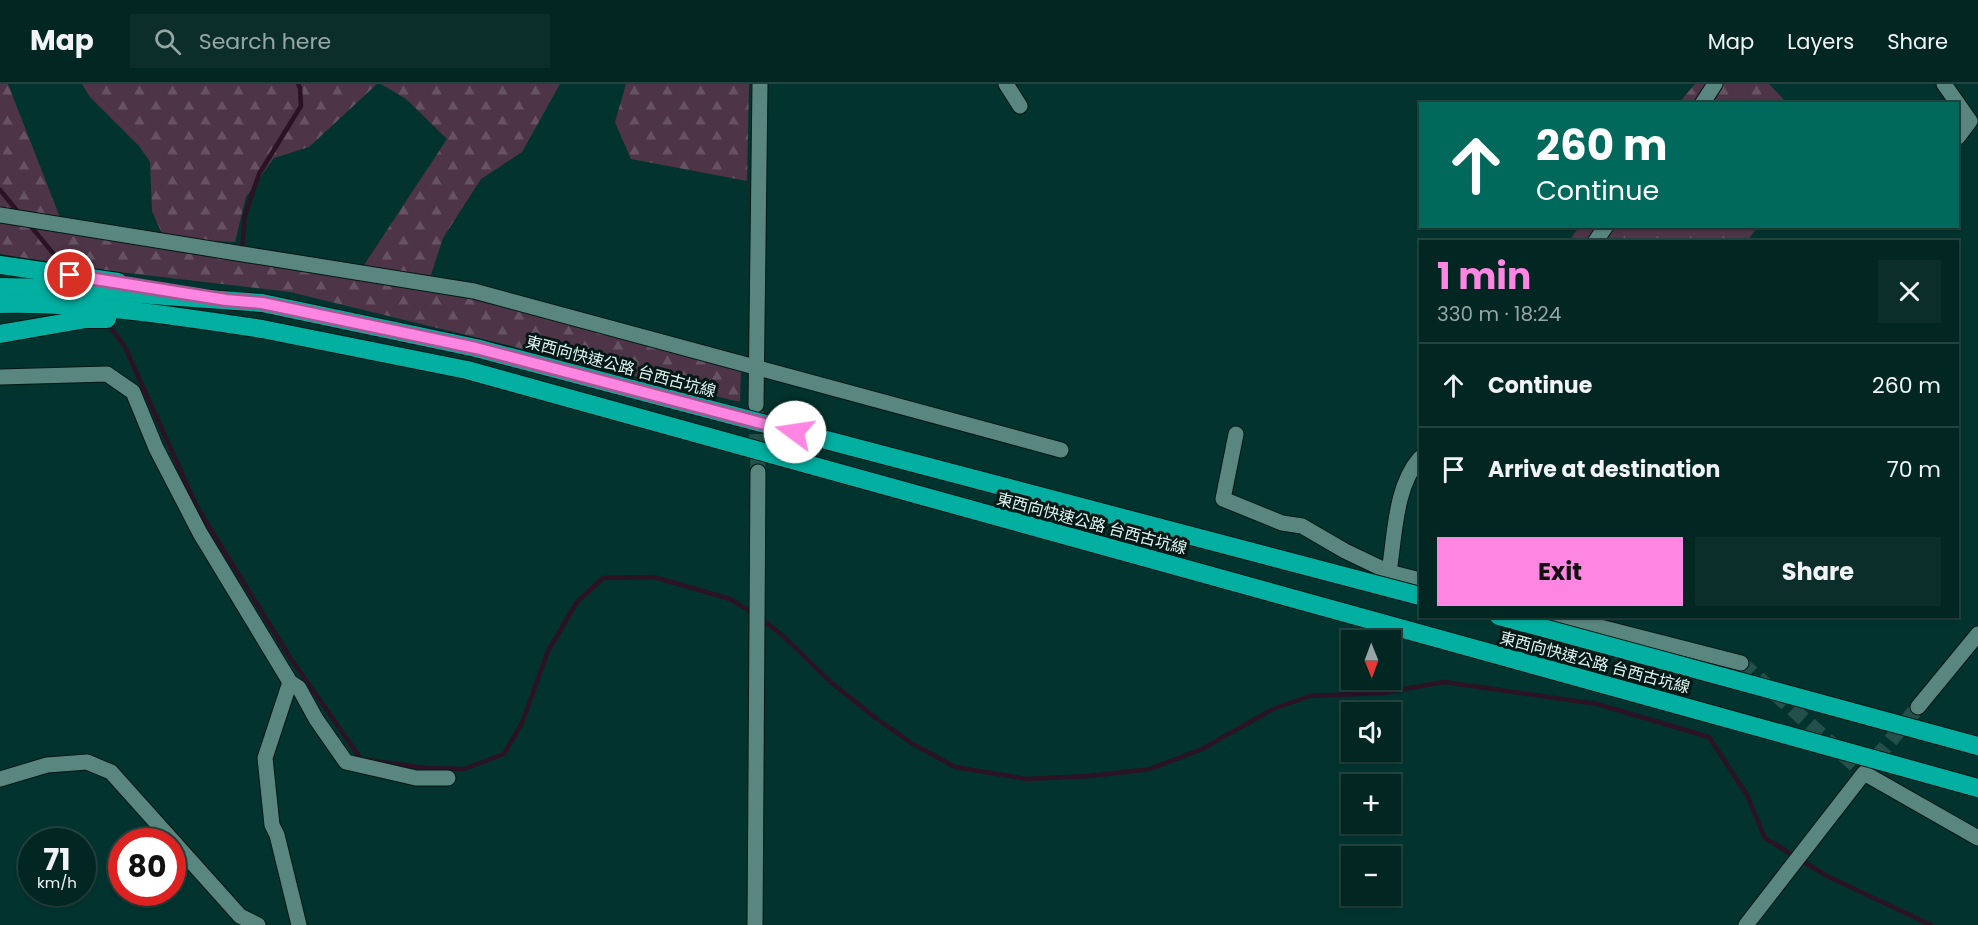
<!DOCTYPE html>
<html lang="en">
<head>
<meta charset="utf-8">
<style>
	:root { --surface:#022622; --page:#0c2e2a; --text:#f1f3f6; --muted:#96a5a5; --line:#234340; --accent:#fd86e2 }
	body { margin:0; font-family:Poppins,"Noto Sans TC",sans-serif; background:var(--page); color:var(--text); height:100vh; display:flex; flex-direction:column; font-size:22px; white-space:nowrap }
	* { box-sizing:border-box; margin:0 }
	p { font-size:20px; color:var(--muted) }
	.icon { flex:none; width:33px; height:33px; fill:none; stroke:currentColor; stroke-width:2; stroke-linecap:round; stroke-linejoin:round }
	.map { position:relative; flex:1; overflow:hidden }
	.side { position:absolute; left:1419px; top:156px; width:540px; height:378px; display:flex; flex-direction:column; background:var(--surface); border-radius:0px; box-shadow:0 2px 4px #0004,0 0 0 2px var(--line) }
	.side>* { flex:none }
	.guide { position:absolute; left:1419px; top:18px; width:540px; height:126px; border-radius:0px; box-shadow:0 2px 4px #0004,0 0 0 2px var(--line); background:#00695c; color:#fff; overflow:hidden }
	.needle { width:39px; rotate:179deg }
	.tools { position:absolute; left:1341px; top:546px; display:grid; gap:12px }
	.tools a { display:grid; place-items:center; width:60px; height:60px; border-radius:0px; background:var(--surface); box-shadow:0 2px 4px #0004,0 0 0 2px var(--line); font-size:30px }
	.speed { position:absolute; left:18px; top:744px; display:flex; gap:12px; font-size:30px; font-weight:700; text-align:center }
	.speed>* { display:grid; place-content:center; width:78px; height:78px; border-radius:50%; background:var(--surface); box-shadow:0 2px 4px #0004,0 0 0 2px var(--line); line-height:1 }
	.speed small { font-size:15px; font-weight:400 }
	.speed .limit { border:9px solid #d22; background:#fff; color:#111 }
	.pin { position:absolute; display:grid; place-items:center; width:51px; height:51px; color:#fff; margin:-26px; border:3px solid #fff; border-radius:50%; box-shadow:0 2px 6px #0007 }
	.me { position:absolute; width:66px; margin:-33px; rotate:284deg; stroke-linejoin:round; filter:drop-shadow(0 0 4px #0008) }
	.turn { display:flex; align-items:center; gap:21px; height:126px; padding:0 18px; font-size:27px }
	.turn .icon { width:78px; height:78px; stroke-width:2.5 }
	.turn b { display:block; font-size:42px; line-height:51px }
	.round { display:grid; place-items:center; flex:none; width:63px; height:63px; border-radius:0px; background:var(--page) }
	.head { display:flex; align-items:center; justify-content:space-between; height:102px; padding:0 18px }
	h1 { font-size:36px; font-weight:700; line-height:45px; color:var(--accent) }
	.cta { display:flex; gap:12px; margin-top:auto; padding:12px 18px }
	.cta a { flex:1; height:69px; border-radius:0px; background:var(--accent); color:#111; font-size:24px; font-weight:700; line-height:69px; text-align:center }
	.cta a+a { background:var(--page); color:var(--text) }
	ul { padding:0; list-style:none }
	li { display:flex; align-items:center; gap:18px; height:84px; padding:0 18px; border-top:2px solid var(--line) }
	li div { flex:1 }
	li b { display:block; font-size:22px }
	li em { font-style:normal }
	header { display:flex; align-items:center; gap:36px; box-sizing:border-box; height:84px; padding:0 30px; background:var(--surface); border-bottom:2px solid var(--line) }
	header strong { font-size:28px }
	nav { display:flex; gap:33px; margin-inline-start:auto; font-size:21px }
	.search { width:420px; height:54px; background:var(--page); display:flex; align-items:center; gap:15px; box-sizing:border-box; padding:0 21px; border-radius:0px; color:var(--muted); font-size:22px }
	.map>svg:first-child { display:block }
</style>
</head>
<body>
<header>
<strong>Map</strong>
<div class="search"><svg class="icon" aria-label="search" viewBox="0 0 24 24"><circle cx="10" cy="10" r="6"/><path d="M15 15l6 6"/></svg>Search here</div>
<nav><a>Map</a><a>Layers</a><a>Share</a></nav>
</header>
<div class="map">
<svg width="1978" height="841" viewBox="0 0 1978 841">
	<defs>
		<pattern id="forest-firs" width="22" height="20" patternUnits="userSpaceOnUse" patternTransform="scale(1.5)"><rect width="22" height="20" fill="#4d3447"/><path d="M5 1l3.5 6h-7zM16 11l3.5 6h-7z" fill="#665262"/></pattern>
	</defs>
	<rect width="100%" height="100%" fill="#03332e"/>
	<g fill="url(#forest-firs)">
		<path d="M0 0H8L61 136 0 125Z"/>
		<path d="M82 0H377L309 63 274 74 246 113 235 158 187 156 163 152 152 127 150 78 140 63 90 13Z"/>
		<path d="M381 0H560L522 68 481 95 443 154 430 194 364 181 447 55 406 15Z"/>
		<path d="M626 0H749L747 97 631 75 615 38Z"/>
		<path d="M1695 0H1769L1787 19 1678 20Z"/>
		<path d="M0 137 466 212 741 286 740 318 290 208 102 186 0 170Z"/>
		<path d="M1579 143H1758L1747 157 1568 158Z"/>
	</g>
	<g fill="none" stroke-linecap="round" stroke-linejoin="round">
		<g stroke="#2b1225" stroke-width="4.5">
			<path d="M0 106 19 129"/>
			<path d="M29 140 56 173"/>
			<path d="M242 166 245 131 259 90 301 22 300 4 298 0"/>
			<path d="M111 244 125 263 197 423 291 575 361 675 426 684 464 685 504 670 522 639 548 567 577 518 603 494 654 493 730 515 753 529"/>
			<path d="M760 534 782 551 832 599 877 635 913 660 955 683 1027 695 1090 692 1150 685 1202 665 1273 625 1310 612 1383 609 1444 598 1597 620 1709 653 1747 711 1765 754 1827 792 1931 841"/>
		</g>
		<g stroke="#24504b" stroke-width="15" stroke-dasharray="15 8" stroke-linecap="butt">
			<path d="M756 327 758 388"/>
			<path d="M1741 579 1864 689 1918 623"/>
		</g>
		<g stroke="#031815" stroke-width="17">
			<g id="minor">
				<path d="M1006 0 1020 22"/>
				<path d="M1944 0 1970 37 1958 53"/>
				<path d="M1702 20 1715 0"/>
				<path d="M0 131 474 207 1061 366"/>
				<path d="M1595 158 1606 142"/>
				<path d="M0 293 107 290 133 308 156 364 200 449 290 598 299 604 316 635 346 678 416 694H448"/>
				<path d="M756 321 760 0"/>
				<path d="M1236 350 1223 415 1282 439 1302 442 1345 467 1389 488 1420 496"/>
				<path d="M1389 488C1395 451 1395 402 1420 374"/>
				<path d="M1557 532 1741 579"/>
				<path d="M290 598 265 674 272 741 277 751 299 841"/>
				<path d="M1918 623 1978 550"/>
				<path d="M0 695 47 681 87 678 111 688 240 832 258 841"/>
				<path d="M755 841 758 388"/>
				<path d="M1746 841 1864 689 1978 754"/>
			</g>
		</g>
		<g stroke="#031815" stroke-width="20">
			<g id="highway">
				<path d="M0 181 118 198"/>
				<path d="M0 203 54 204 262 219"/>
				<path d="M0 220C87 218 176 232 262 245"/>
				<path d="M0 250 86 235H107"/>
			</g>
		</g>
		<use href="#minor" stroke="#5a8680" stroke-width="15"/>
		<use href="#highway" stroke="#02afa0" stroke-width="18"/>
		<g stroke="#031815" stroke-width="20" stroke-linecap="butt">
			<g id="highway-bridge">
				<path d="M262 219 476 264 1420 512"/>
				<path d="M262 245 467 286 1978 704"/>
				<path d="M1499 532 1978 662"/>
			</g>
		</g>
		<use href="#highway-bridge" stroke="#02afa0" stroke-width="18"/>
	</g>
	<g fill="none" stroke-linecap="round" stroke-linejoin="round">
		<g stroke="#a45793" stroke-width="15">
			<path id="route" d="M70 191 226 216 262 219 476 264 795 348"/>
		</g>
		<use href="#route" stroke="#fd86e2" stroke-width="10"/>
	</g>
	<g text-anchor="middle" stroke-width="6" stroke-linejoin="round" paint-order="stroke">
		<g font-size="16" fill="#dff6f2" stroke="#061815">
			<text transform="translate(621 282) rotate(15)" y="6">東西向快速公路 台西古坑線</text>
			<text transform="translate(1092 439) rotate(15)" y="6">東西向快速公路 台西古坑線</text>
			<text transform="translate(1595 578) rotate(15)" y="6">東西向快速公路 台西古坑線</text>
		</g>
	</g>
</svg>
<div class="tools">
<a><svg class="needle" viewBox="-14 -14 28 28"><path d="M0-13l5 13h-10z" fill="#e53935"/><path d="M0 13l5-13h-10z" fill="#96a5a5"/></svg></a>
<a><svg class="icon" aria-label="sound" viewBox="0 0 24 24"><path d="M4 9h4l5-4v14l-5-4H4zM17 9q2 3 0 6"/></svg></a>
<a>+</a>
<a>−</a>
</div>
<div class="speed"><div>71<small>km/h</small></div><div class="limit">80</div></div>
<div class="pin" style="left:70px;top:191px;background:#d93025"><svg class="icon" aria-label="arrive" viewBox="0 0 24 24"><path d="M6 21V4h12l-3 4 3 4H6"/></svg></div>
<svg class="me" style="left:795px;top:348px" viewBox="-20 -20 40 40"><circle r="19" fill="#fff"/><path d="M0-13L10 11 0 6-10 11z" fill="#fd86e2"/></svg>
<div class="guide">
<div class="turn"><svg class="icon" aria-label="ahead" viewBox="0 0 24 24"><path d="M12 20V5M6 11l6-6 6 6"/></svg><div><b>260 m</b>Continue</div></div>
</div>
<section class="side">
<div class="head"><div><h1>1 min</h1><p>330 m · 18:24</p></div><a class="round"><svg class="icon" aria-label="close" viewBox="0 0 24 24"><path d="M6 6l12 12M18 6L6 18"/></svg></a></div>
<ul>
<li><svg class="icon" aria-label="ahead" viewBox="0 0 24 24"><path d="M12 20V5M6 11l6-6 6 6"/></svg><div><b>Continue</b></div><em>260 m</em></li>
<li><svg class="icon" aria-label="arrive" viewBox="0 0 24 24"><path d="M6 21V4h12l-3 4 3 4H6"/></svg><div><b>Arrive at destination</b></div><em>70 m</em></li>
</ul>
<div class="cta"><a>Exit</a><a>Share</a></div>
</section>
</div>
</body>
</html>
